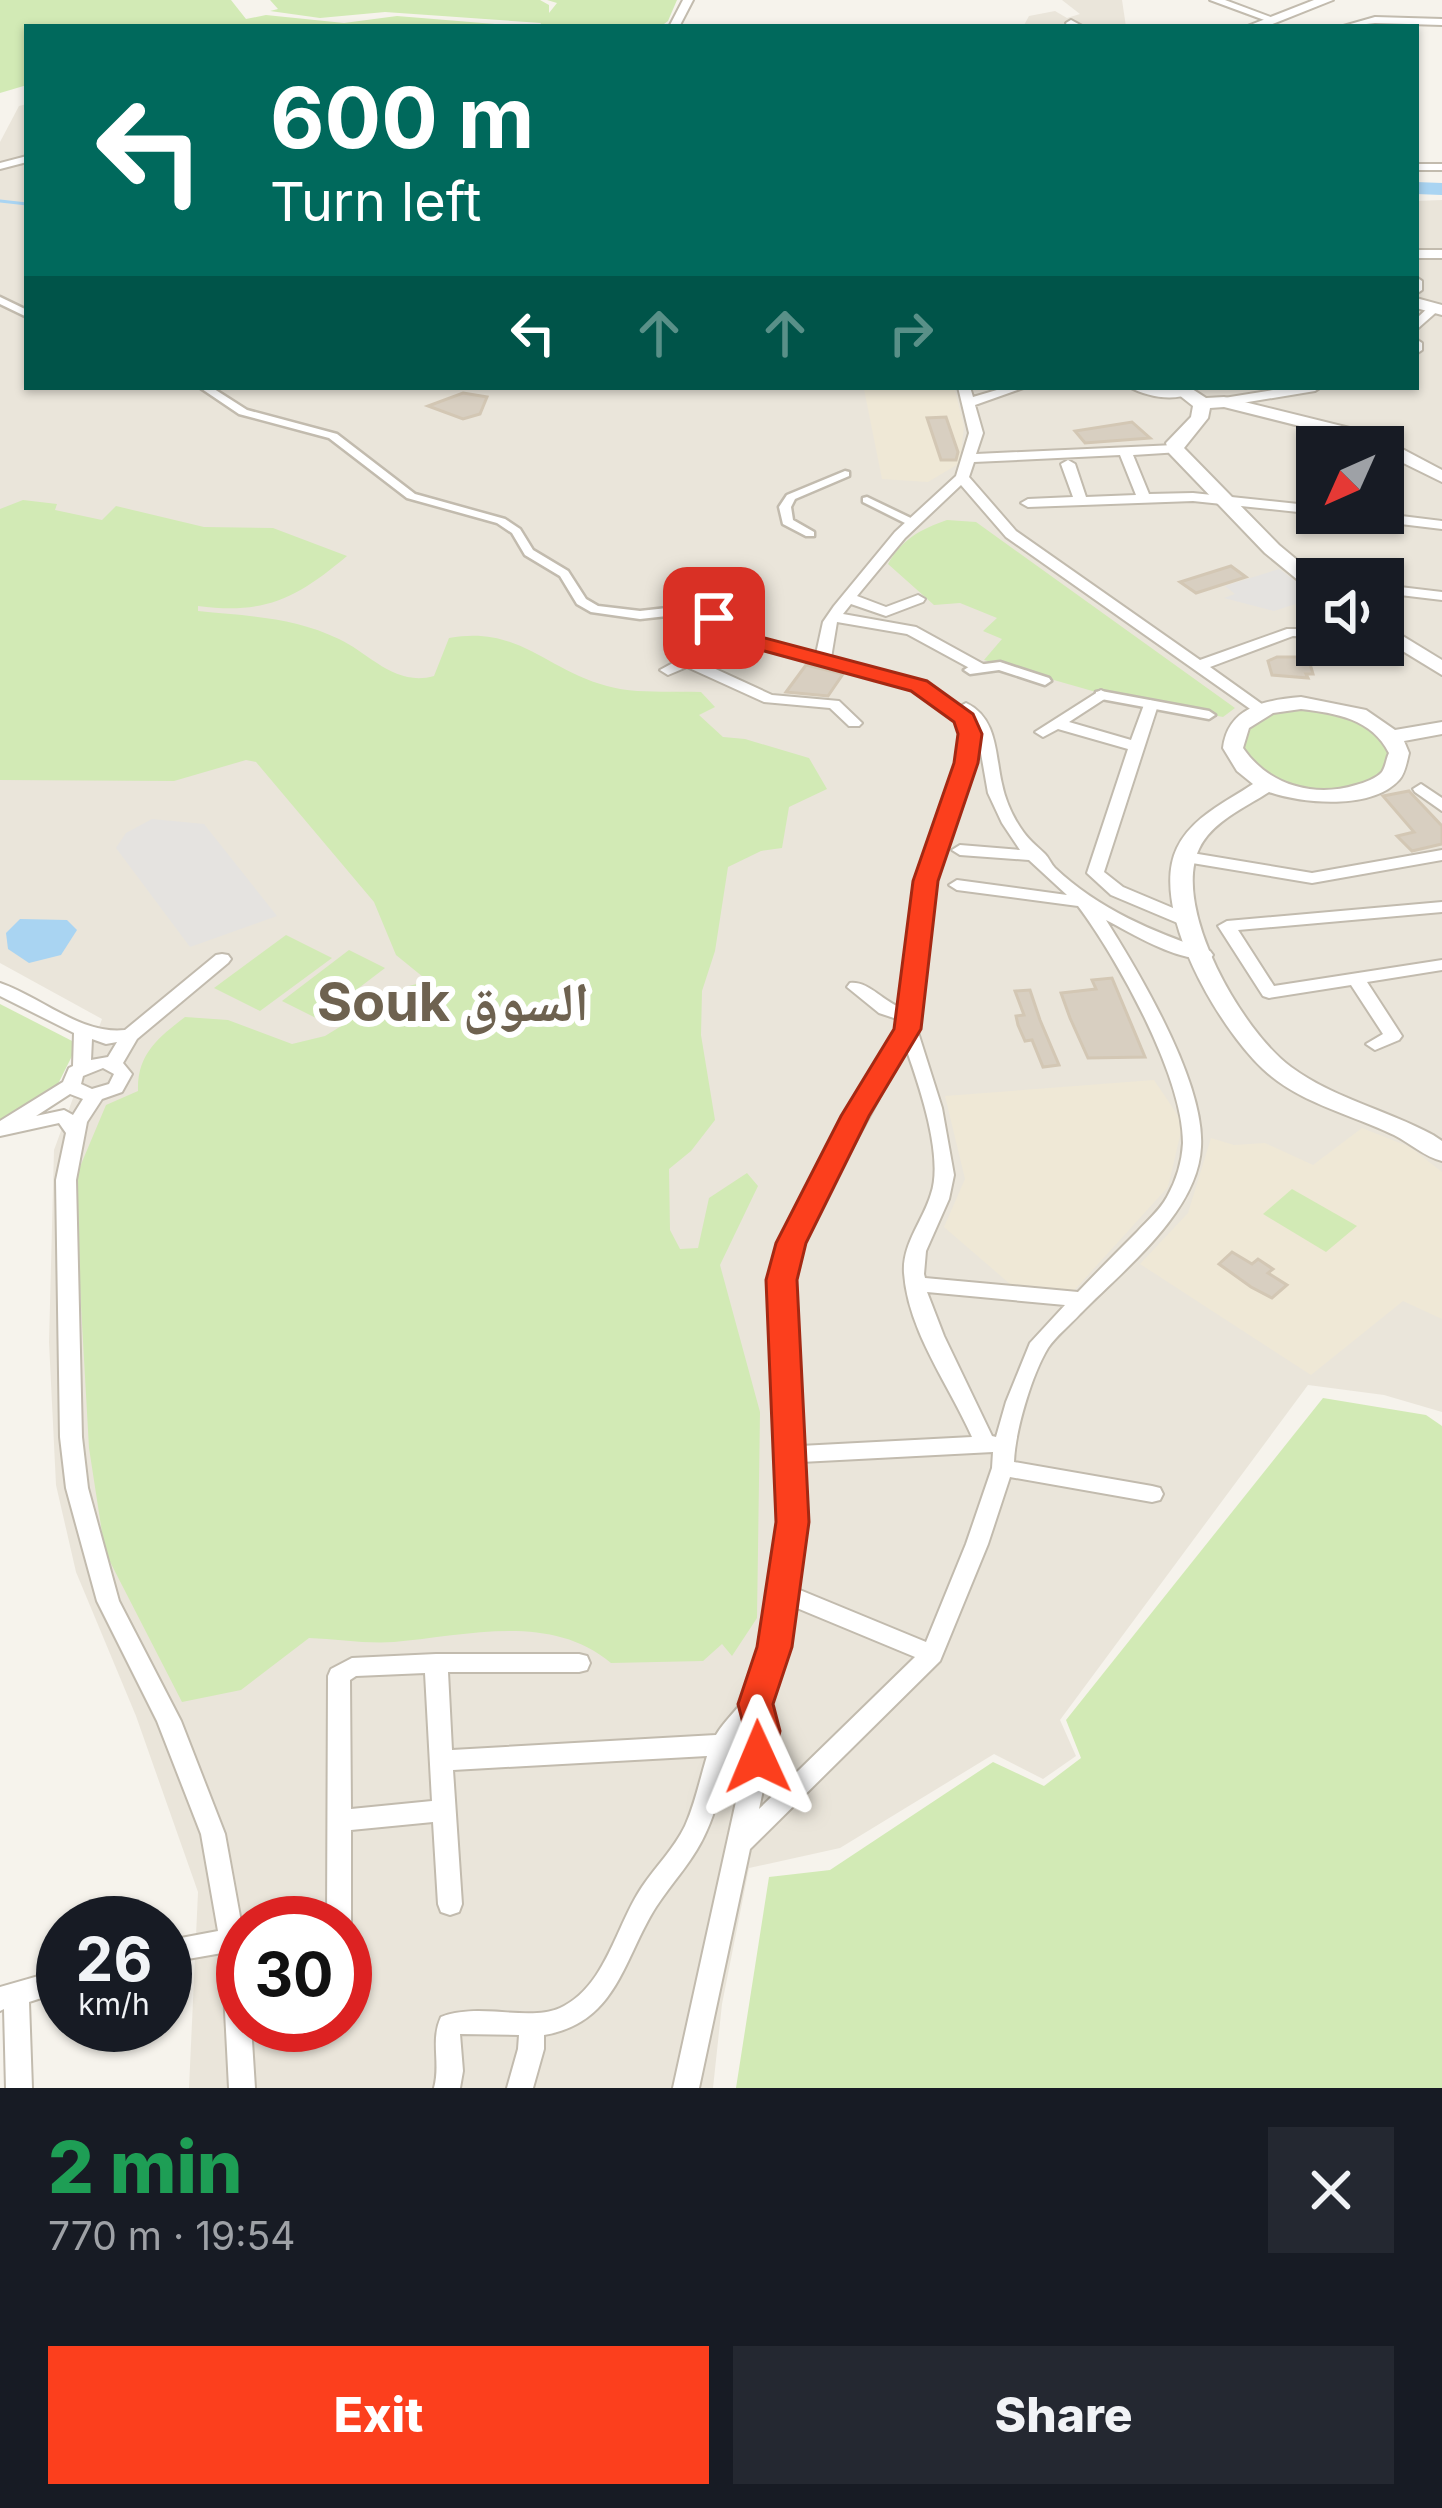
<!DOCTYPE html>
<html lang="en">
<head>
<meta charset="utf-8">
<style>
	:root { --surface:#171b24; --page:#242831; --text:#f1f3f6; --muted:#9ea1a6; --accent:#fc3f1d }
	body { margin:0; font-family:Inter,"Noto Naskh Arabic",sans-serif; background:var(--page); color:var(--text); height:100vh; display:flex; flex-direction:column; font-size:45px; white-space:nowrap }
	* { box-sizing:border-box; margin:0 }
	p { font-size:39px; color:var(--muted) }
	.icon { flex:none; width:66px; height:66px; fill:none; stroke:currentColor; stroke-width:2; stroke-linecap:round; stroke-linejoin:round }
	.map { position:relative; height:2088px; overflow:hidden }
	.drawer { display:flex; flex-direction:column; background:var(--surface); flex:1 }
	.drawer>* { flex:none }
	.top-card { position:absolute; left:24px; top:24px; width:1395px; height:366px; border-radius:0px; box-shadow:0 3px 9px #0004; background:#00695c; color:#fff; overflow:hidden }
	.needle { width:78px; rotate:225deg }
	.controls { position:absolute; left:1296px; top:426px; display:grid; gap:24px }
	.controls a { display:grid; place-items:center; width:108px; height:108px; border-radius:0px; background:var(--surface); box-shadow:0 3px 9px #0004; font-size:60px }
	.speed { position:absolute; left:36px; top:1896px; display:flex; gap:24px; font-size:60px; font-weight:700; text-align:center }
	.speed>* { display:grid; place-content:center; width:156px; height:156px; border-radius:50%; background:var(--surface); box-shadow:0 3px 9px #0004; line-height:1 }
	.speed small { font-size:30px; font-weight:400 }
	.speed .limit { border:18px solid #d22; background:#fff; color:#111 }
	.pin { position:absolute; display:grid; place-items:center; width:102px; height:102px; color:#fff; margin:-51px; border-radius:24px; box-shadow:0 6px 18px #0006 }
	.me { position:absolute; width:132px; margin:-66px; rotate:359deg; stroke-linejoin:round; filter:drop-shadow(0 0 9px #0008) }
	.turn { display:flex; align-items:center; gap:42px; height:252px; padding:0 48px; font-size:54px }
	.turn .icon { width:156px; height:156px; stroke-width:2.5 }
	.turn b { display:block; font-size:84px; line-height:102px }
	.lanes { display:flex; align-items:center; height:114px; padding:0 48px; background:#0003; justify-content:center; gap:60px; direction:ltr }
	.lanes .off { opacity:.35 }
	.round { display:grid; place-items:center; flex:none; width:126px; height:126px; border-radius:0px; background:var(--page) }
	.headline { display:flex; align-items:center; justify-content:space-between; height:204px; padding:0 48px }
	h1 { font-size:72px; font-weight:800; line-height:90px; color:#1e9e55 }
	.button { display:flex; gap:24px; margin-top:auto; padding:24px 48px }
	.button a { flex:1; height:138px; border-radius:0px; background:var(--accent); color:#fff; font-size:48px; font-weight:800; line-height:138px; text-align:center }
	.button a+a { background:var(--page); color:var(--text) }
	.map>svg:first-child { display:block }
</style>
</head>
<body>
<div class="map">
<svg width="1442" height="2088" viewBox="0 0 1442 2088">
	<rect width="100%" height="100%" fill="#f6f3ec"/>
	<g fill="#eae5da" fill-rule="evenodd">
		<path d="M1062 0H1122L1126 27H1023L1029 16 1055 11 1067 18 1080 14Z"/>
		<path d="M27 104V387H1416V201L1442 200V1412L1384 1395 1308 1385 1060 1720 1076 1756 1043 1779 994 1754 840 1848 749 1868 722 2004 713 2088H189L198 1892 136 1716 76 1572 56 1485 49 1342 54 1150 102 1019 0 963V142L19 106ZM1317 447H1383V513H1317ZM1317 579H1383V645H1317ZM243 1923H345V2025H243Z"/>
	</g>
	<g fill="#efe8d6">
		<path d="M871 387H954L964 426 960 463 928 482 882 479 864 389Z"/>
		<path d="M1154 1080 1183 1123 1168 1187 1069 1296 1017 1290 944 1227 965 1179 945 1096Z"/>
		<path d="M1362 1128 1410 1147 1442 1172V1319L1403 1301 1311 1375 1140 1264 1188 1213 1211 1138 1234 1145 1265 1143 1313 1165Z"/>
	</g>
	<g fill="#d2eab5">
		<path d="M0 0H231L246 19 266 15 344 23 397 16 530 27H27V85L0 93Z"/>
		<path d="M270 0H540L549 5V13L557 3 547 0H677L668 21 660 27H539L541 23 385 12 320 18 270 11 278 9Z"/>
		<path d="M23 500 57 504 55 510 102 520 116 506 204 527 273 528 347 556C297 598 265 615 198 606V611C248 616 294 617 339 639 369 653 395 687 434 676L449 638C519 625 546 670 607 686 635 694 671 691 701 692L715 707 699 715 723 737 745 739 809 758 827 789 789 807 782 848 761 851 728 867 715 951 702 991 701 1035 715 1120 691 1151 669 1169 670 1230 680 1249 698 1248 709 1198 747 1173 758 1186 720 1265 760 1412 757 1618 732 1656 722 1644 703 1661 611 1663C550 1612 466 1636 394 1642 366 1644 337 1639 309 1638L241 1690 182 1702 105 1552 89 1448 74 1181 106 1105 138 1091C137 1054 158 1038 185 1017L228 1020 292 1044 325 1036 405 987 428 981 396 955 374 902 256 762 246 760 174 781 0 780V509Z"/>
		<path d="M947 520 976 522 1235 708 1223 717 1103 694 984 660 1002 639 983 631 997 618 960 603 934 605 888 564C902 539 921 529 947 520Z"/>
		<path d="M1316 708 1362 721 1390 746 1391 764C1363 796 1309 798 1272 778 1261 772 1252 760 1243 751 1244 711 1282 710 1316 708Z"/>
		<path d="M286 935 332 958 260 1011 214 988Z"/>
		<path d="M349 950 385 968 318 1019 282 1001Z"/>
		<path d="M0 1004 78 1044 58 1084 0 1120Z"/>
		<path d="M1292 1189 1357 1226 1326 1252 1263 1214Z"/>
		<path d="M1323 1398 1426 1415 1442 1426V2088H736L769 1877 830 1870 993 1762 1044 1786 1081 1758 1066 1720Z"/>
	</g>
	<g fill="#e5e3e0">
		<path d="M1279 569 1317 597 1274 611 1224 598 1235 594 1225 586Z"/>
		<path d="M152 819 204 824 277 916 190 947 116 848 126 833Z"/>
	</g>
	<path fill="#a9d4f2" d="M20 919 67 920 77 930 61 955 29 963 8 949 6 933Z"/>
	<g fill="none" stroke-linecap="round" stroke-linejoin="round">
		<path stroke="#a9d4f2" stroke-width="3" d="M0 201 27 204"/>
		<path fill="#a9d4f2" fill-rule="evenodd" d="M1416 182 1442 183V195L1416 194Z"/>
	</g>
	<g fill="#d8cfc1" stroke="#d3c7b4" stroke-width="3">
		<path d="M463 393 487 397 480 414 463 419 428 406Z"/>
		<path d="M946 417 958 452 956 460H941L927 418Z"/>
		<path d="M1132 422 1150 438 1085 443 1075 431Z"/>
		<path d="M1231 566 1246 577 1196 593 1180 582Z"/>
		<path d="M1277 657H1308L1313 674H1306L1308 678 1272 675 1268 661Z"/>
		<path d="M806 665 843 674 828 696 786 692Z"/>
		<path d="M1409 791 1442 826V844L1412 851 1397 836 1414 832 1383 796Z"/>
		<path d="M1112 978 1145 1057 1088 1058 1070 1018 1061 993 1096 989 1092 980Z"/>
		<path d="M1030 990 1040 1020 1059 1065 1043 1067 1032 1040 1025 1041 1018 1025 1016 1016 1024 1015 1015 991Z"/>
		<path d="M1232 1252 1252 1264 1258 1259 1273 1269 1268 1273 1287 1285 1272 1298 1251 1287 1219 1264Z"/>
	</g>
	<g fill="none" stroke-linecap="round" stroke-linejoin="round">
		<g stroke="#c2bbae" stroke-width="5">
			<g id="pedestrian">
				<path d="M0 297 27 310V317L0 304Z"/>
				<path d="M199 387H211L247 410 337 434 415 494 505 519 520 529 533 550 568 571 586 599 598 606 640 611 667 608 673 612 667 616 640 619 591 612 577 604 560 576 525 555 512 533 497 523 407 498 329 438 239 414Z"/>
				<path d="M845 471 849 472V476L795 499 791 507 793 520 814 532V536H806L783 524 779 507 787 495Z"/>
				<path d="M867 497 917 521 919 523 917 525H909L863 502V498Z"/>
				<path d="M1000 662 1049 678 1051 681 1045 685 999 670 970 674 964 670 970 666Z"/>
				<path d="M1101 691 1209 711 1215 715 1209 719 1096 698V692Z"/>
			</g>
		</g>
		<g stroke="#c2bbae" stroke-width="4">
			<g id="minor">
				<path d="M683 0H693L679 27H669Z"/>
				<path d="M1210 0H1225L1276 19 1267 21Z"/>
				<path d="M1375 17 1442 19V25L1375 23 1340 27Z"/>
				<path d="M1071 20 1084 27 1067 25 1066 23Z"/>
				<path d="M27 156V162L0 169V163Z"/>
				<rect x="1416" y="164" width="26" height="6"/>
				<rect x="1416" y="250" width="26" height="8"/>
				<path d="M1416 277 1422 281V290L1416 294Z"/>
				<path d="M1431 305 1441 308 1416 330V319Z"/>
				<path d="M1416 339 1422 343V350L1416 354Z"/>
				<path d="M958 387H970L973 397 1007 387H1026L975 405 983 433 976 454 1175 445 1182 449 1180 452 1133 455 1149 494 1193 493 1317 506V513H1322L1317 514 1193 501 1028 507 1021 503 1028 499 1073 497 1061 464 1068 460 1075 464 1086 497 1136 495 1120 455 974 462 969 477 1016 531 1200 660 1287 629H1317V637L1293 636 1210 667 1266 707 1269 710 1266 713H1256L1006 537 961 485 905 538 857 596 886 607 918 595 925 599 923 602 886 616 851 604 843 614 916 627 985 665V671H975L907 634 837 622 831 658 920 681 959 707 966 703C998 718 995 755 1002 784 1005 799 1012 815 1020 827 1029 841 1035 844 1045 854 1049 858 1051 864 1055 868 1098 909 1155 933 1210 951L1213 955 1210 959C1176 961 1135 935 1106 920 1140 974 1205 1083 1201 1147 1198 1212 1123 1270 1080 1314 1070 1325 1056 1336 1048 1348 1032 1374 1015 1431 1014 1462L1152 1486 1160 1488 1163 1494 1160 1500 1152 1502 1010 1477 988 1544 940 1661 750 1849 699 2088H673L750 1738 748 1725C725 1756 723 1795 707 1830 695 1859 673 1881 656 1907 623 1959 617 2023 544 2035V2049L533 2088H507L518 2049 519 2035 460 2034 463 2071 460 2088H434C441 2063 430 2041 441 2017 480 2002 528 2022 560 2008 606 1987 616 1925 642 1887 656 1866 674 1849 685 1826 695 1804 700 1779 707 1756L453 1770 462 1904 459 1912 450 1915 441 1912 438 1904 433 1822 351 1830V1923L345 1932V1923H327L328 1676 331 1669 352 1658 436 1654H579L587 1656 590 1663 587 1670 579 1672H448L452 1750 716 1735C725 1719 742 1707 748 1691 799 1563 777 1414 771 1280L781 1243 797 1211 899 1029 900 1020 879 1013 847 987 850 983C869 981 883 1002 902 1008L918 881 958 763 962 734 958 721 910 687 716 637 696 660 772 695 839 701 862 723 859 726H849L830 708 764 702 687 667 668 675 660 670 682 658 703 634 677 627V621L699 624 701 618 729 615 748 636 816 654 823 622 834 606 895 532 956 476 969 433ZM978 736 988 793 1002 823 1020 850 960 845 952 850 960 855 1029 860 1067 895 957 880 949 885 957 890 1078 906C1118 959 1183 1077 1183 1143 1182 1162 1176 1181 1167 1197 1160 1210 1147 1221 1137 1232 1117 1252 1097 1272 1078 1292L925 1278 924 1274 926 1251 949 1199 954 1175 942 1108 917 1029 934 881 974 763ZM906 1048C919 1085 944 1157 931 1194 923 1221 902 1244 904 1273 908 1331 949 1385 972 1437L800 1446 791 1280 801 1243ZM927 1292 1065 1305 1030 1343 1006 1402 996 1437 992 1436 944 1336ZM993 1452 992 1468 966 1544 926 1642 795 1588 804 1522 801 1462ZM792 1606 915 1657 759 1809 774 1738 767 1704 786 1647ZM425 1673 432 1801 351 1809 350 1680 356 1676Z"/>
				<path d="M1129 387C1144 387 1183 387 1194 392 1174 402 1148 397 1129 387Z"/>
				<path d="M1292 387H1321L1315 391 1224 406 1218 402 1224 398Z"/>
				<path d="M1335 513H1377L1442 521V529L1342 517Z"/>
				<path d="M1383 585 1442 592V600L1383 593Z"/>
				<path d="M1101 690 1109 695 1106 698 1069 722 1131 740 1145 702 1150 700 1158 705 1104 872 1123 887 1192 916 1195 920 1192 924H1180L1111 895 1087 873 1128 749 1058 729 1043 737 1035 732Z"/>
				<path d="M1421 784 1442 798V811L1415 792 1413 789Z"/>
				<path d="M1442 850V860L1312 883 1186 862 1178 857 1186 852 1312 873Z"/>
				<path d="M1442 902V912L1238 930 1274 986 1442 960V970L1367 982 1402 1036 1399 1040 1375 1050 1366 1044 1383 1034 1351 985 1269 998 1263 996 1218 926 1227 921Z"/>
				<path d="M222 954 228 955 231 959 228 963 137 1039 123 1063 132 1074 122 1092 102 1099 87 1122 76 1180 82 1437 88 1488 119 1601 181 1721 225 1834 243 1933V2025H251L255 2088H229L222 1953 165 1963V1941L218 1931 201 1834 157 1721 97 1601 66 1488 60 1437 56 1180 66 1133 59 1123 0 1136V1121L63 1082 69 1068 73 1066 74 1033 0 996V983C41 997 81 1035 125 1030L216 955ZM92 1039 106 1044 117 1042 108 1057 91 1060ZM103 1068 114 1074 109 1084 92 1089 81 1084 83 1076ZM70 1094 83 1099 73 1115 64 1110 36 1116Z"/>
				<path d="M63 1969V1991L29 2002 32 2088H6L4 2009 0 2011V1987Z"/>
			</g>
		</g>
		<g stroke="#c2bbae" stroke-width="4">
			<g id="tertiary">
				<path d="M1314 0H1333L1265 27H1245Z"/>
				<path d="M1416 298 1442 305V315L1416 308Z"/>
				<path d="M1169 387H1189L1206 398 1224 397 1374 434 1442 470V482L1383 453V447L1224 407 1210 408 1208 418 1184 448 1279 545 1320 579H1317V592L1310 590 1265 553 1169 453 1166 443 1191 417 1193 406Z"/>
				<path d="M1383 624 1442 660V675L1383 639Z"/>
				<path d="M1301 697 1366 710 1395 730 1442 722V734L1404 741 1409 753C1407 761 1405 774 1399 780 1372 810 1303 804 1269 792 1246 807 1211 822 1199 849 1171 909 1243 1032 1291 1067 1333 1098 1387 1110 1433 1135L1442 1141V1161C1425 1157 1410 1143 1394 1135 1351 1114 1299 1103 1263 1069 1219 1028 1148 908 1177 848 1192 817 1226 802 1253 784L1237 771 1223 748C1228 707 1265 700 1301 697ZM1301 709C1336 713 1372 719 1389 753 1386 759 1386 766 1382 772 1377 778 1364 783 1356 785 1314 798 1268 785 1243 748L1249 728 1273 713Z"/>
			</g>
		</g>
		<use href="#pedestrian" fill="#fff" fill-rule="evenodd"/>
		<use href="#minor" fill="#fff" fill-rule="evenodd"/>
		<use href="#tertiary" fill="#fff" fill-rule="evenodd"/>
	</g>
	<path fill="#fc3f1d" stroke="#a42913" stroke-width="3" d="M714 611 736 615 750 634 927 681 973 714 982 734 978 763 938 881 921 1029 869 1116 806 1243 797 1280 809 1522 792 1647 773 1704 780 1731 771 1768 758 1772 746 1768 741 1757 745 1731 738 1704 757 1647 776 1522 766 1280 776 1243 841 1116 894 1029 913 881 954 763 958 734 954 722 911 691 735 643 721 626 703 618Z"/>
	<g text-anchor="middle" stroke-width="12" stroke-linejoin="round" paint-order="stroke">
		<g font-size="54" font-weight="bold" fill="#6e6250" stroke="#fff">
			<text x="453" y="1021">Souk السوق</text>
		</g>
	</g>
</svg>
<div class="controls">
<a><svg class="needle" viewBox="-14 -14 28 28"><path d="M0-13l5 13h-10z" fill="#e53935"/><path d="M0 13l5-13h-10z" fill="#9ea1a6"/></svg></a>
<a><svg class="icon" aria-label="sound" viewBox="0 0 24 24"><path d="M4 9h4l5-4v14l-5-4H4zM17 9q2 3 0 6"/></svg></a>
</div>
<div class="speed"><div>26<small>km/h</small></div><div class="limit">30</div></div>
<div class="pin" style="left:714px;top:618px;background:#d93025"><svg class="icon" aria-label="arrive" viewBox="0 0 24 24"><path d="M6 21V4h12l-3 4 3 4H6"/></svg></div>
<svg class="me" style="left:758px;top:1757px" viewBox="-20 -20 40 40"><path d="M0-17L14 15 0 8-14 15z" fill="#fc3f1d" stroke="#fff" stroke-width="4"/></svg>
<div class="top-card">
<div class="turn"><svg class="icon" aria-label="left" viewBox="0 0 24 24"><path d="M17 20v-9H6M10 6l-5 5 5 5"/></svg><div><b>600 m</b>Turn left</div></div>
<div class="lanes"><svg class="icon" aria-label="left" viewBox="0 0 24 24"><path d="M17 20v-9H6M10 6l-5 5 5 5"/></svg><svg class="icon off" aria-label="ahead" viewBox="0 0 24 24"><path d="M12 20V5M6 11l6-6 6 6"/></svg><svg class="icon off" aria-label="ahead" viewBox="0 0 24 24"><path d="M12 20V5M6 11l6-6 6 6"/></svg><svg class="icon off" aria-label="right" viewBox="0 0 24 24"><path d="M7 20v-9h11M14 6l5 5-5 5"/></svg></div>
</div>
</div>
<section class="drawer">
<div class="headline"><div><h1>2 min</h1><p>770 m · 19:54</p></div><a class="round"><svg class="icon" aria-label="close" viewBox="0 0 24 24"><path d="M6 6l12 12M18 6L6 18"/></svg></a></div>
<div class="button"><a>Exit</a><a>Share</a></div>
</section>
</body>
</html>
